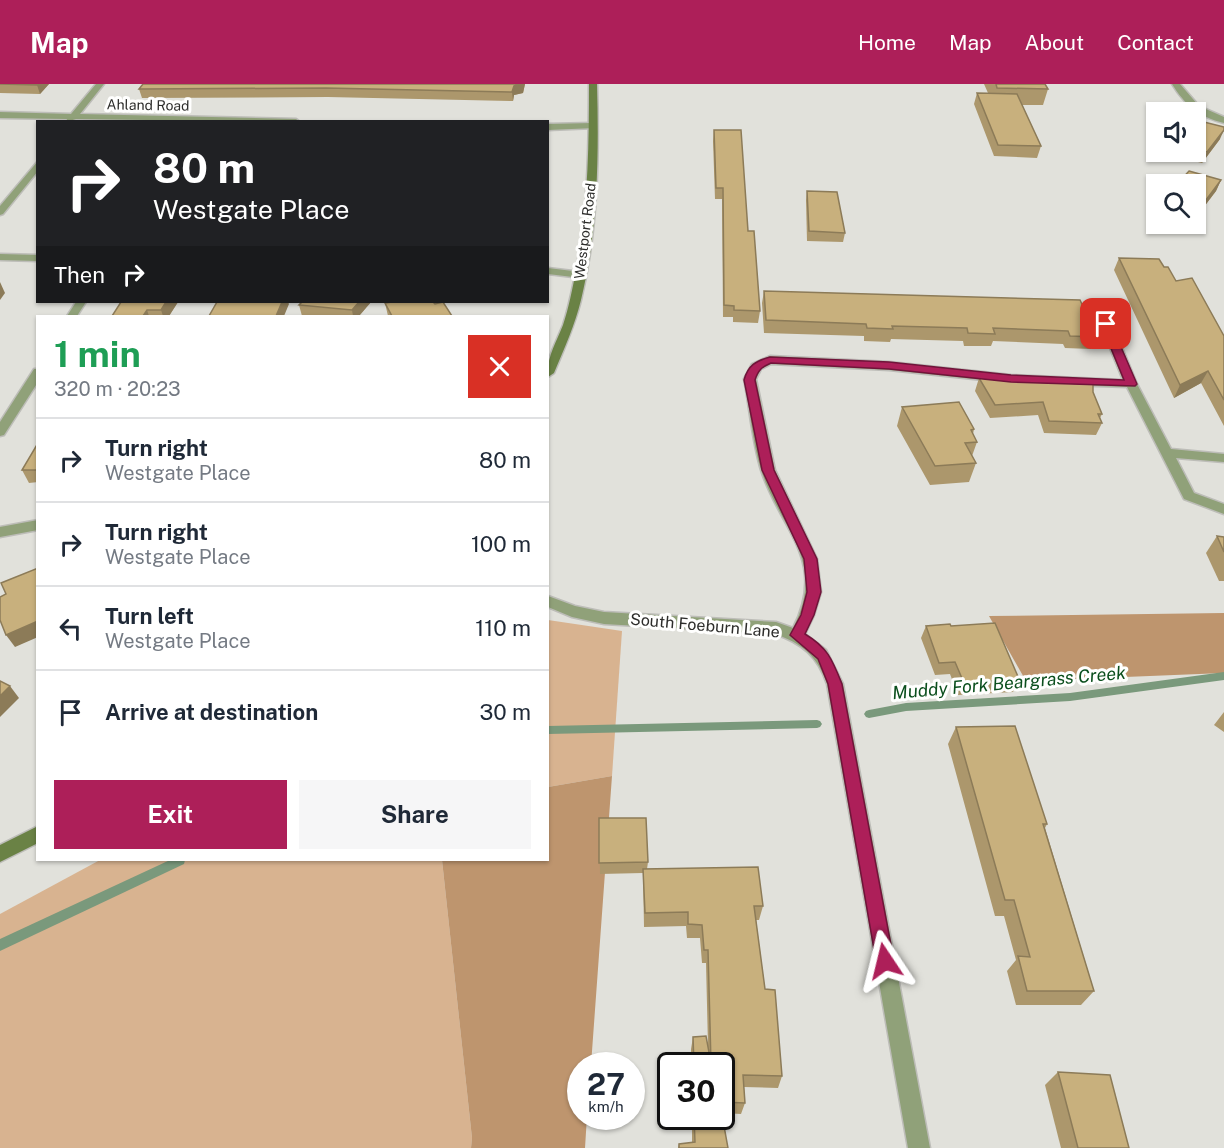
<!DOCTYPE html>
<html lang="en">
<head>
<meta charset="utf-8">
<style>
	:root { --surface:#fff; --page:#f6f6f7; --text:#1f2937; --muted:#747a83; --line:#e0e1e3; --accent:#ad1f59 }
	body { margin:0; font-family:"Public Sans",sans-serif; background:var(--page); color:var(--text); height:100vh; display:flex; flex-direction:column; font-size:22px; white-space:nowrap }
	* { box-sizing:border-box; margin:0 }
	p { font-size:20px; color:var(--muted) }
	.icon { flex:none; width:33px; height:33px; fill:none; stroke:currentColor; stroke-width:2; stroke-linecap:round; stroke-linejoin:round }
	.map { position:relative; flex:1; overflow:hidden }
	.drawer { position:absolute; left:36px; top:231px; width:513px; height:546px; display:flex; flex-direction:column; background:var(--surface); border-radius:0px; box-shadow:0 2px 4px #0004 }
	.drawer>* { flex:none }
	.banner { position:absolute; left:36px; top:36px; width:513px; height:183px; border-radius:0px; box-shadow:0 2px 4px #0004; background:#202124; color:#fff; overflow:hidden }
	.buttons { position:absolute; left:1146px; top:18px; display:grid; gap:12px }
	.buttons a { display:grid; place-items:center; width:60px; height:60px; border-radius:0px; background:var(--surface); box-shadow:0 2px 4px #0004; font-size:30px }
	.speed { position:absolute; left:567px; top:968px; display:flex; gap:12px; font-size:30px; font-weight:700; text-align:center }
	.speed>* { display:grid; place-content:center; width:78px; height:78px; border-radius:50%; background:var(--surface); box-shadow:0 2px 4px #0004; line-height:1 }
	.speed small { font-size:15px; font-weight:400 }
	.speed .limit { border:3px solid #111; border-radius:9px; background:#fff; color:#111 }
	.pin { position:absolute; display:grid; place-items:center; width:51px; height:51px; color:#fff; margin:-26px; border-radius:12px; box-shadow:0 3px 9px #0006 }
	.me { position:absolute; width:66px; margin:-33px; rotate:350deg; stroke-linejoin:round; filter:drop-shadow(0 0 4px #0008) }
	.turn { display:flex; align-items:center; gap:21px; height:126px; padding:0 18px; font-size:27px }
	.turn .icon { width:78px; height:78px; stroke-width:2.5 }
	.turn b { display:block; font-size:42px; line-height:51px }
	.then { display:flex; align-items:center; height:57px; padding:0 18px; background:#0003; gap:12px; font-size:22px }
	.round { display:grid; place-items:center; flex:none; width:63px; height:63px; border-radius:0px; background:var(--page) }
	.headline { display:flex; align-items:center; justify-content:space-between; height:102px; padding:0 18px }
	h1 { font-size:36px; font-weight:700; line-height:45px; color:#1e9e55 }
	.primary-button { display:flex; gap:12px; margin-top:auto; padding:12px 18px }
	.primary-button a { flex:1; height:69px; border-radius:0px; background:var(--accent); color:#fff; font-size:24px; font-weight:700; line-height:69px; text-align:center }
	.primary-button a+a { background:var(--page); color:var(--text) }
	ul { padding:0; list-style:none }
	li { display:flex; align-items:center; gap:18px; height:84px; padding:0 18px; border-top:2px solid var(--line) }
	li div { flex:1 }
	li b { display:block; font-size:22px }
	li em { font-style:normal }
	header { display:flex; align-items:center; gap:36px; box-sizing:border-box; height:84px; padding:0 30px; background:var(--accent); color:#fff }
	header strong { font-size:28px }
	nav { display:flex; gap:33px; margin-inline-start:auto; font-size:21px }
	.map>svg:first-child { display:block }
</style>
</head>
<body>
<header>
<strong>Map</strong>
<nav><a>Home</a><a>Map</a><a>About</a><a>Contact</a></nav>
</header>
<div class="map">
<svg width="1224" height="1064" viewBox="0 0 1224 1064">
	<rect width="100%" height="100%" fill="#e1e1db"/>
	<g fill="#d8b390">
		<path d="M548 536 622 547 612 692 548 703Z"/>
		<path d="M100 776H442L472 1054 471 1064H0V830Z"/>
	</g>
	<g fill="#be956e">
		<path d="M1224 529V589L1026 597 989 532Z"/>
		<path d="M612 692 591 981H580V1032H587L585 1064H471L472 1054 442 776H548V703Z"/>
	</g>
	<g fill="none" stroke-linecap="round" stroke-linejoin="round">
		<g fill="#7a997c" fill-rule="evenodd">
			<path d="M1224 588V596L1070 617 906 627 869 634 866 633 864 630 866 627 869 626 906 619 1070 609Z"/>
			<path d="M817 636 820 637 822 640 820 643 817 644 548 650V642Z"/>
			<path d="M170 776H185L184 780 0 867V855Z"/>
		</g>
		<g stroke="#bdbdb8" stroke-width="3">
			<g id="street">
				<path d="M96 0H104L80 30 296 35 300 38 76 35 66 38 67 35 0 34V28L71 30Z"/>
				<path d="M1172 0H1180L1199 22 1224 33V39C1199 33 1185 21 1172 0Z"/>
				<path d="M592 39 595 40V44L548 46V40Z"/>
				<path d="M38 77V87L3 130 0 131V122Z"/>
				<path d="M0 170 38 171V177L0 176Z"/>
				<path d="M548 184 581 188 586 191 581 194 548 190Z"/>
				<path d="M1098 217 1104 220 1137 300 1171 365 1224 370V378L1176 374 1194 409 1224 420V430L1184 415 1127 303 1011 299 889 286 771 280 761 285 756 295 775 386 817 475 821 508 814 531 805 550 826 566 843 600 930 1064H908L827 600C818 573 802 559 775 550L604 540 572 533 548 523V512L575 522 604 528 776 538 793 544C828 476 780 446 761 386 752 357 750 325 744 295L752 280 770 272 889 278 1011 291 1123 296 1092 220Z"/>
				<path d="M76 218H86L77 232H67Z"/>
				<path d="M34 285H38V298L4 351 0 352V338Z"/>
				<path d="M38 436V446L0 453V443Z"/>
			</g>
		</g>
		<g stroke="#bdbdb8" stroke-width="3">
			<g id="secondary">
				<path d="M589 0H597C599 71 598 146 581 216 575 241 564 265 554 289L548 293C546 274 556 259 563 241 569 223 572 206 576 187 588 126 589 63 589 0Z"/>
				<path d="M38 742V759L0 778V761Z"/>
			</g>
		</g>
		<use href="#street" fill="#90a179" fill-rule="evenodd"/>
		<use href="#secondary" fill="#6a8245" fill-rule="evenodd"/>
	</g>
	<g fill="#ac976c">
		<path d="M0 0H49L40 10 0 9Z"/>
		<path d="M525 0 523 9 514 11 513 17 328 13 142 14 139 5Z"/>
		<path d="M984 0H1045L1048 5 1043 21H1022L1041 62 1037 74 994 72 974 20 977 9H988Z"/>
		<path d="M1196 36 1220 55 1202 79 1170 71 1171 68H1196Z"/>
		<path d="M714 46 748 147 760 227 758 239 733 238V233H723L722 115H715L713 57Z"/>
		<path d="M1221 96 1216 107 1200 128 1196 127V100Z"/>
		<path d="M807 107 845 149 843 158 807 157 806 116Z"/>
		<path d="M1119 174 1164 183 1224 252V342L1201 299 1174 314 1114 186Z"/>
		<path d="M764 207 1080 216 1097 253 1091 265 1065 264 1063 260 993 257 991 262H964L963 257 891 255 890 258 864 257V252L764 249 762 219Z"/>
		<path d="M121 218H178L169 232H112Z"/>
		<path d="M371 218 359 232H302L299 221Z"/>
		<path d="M385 219 435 220 452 232H388Z"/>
		<path d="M979 294 1093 308 1102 330 1100 334 1102 339 1096 351 1044 349 1038 331 990 334 975 307Z"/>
		<path d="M902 323 974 345 973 350 977 358 972 372 976 379 969 398 930 401 897 342Z"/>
		<path d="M38 359V398L29 399 22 386Z"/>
		<path d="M1217 452 1224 453V497H1219L1206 469Z"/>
		<path d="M926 542H951L1019 595 1013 608 958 611 950 590 935 591 921 554Z"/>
		<path d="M1224 628V648L1214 641Z"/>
		<path d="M956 643 1047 740 1045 744 1094 907 1081 921H1016L1007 887 1016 876 1004 832H995L948 660Z"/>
		<path d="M599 734 648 778 647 785 763 822 759 836H756L765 905 782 992 778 1004 744 1003 745 1019 741 1030 722 1029V981H691V965L693 953 708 962 706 879H702L700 854H687L686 842 644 843 643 789 600 790Z"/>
		<path d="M1058 988 1129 1064H1061L1045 1001Z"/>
		<path d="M692 1032H722L728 1064H678L679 1060 692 1059Z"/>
	</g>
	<g fill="#8c7b58">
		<path d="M38 0H49L40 10 37 1Z"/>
		<path d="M522 0H525L523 9 514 11 513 17 512 8 514 2Z"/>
		<path d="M1224 46 1220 55 1202 79 1207 68Z"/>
		<path d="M1221 96 1216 107 1200 128 1206 116Z"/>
		<path d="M0 198 5 209 0 216Z"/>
		<path d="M166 218H178L169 232H163L161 226Z"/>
		<path d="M282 218H288L289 220 284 232H276Z"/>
		<path d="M359 218H371L359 232H353L352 226Z"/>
		<path d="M147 226 149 232H143Z"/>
		<path d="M1208 287 1201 299 1174 314 1180 301Z"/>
		<path d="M38 537V553L15 563 6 551Z"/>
		<path d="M10 602 19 614 0 633V612Z"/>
	</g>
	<g fill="#c8b07d" stroke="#8c7b58" stroke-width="1.5">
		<path d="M0 0H38L37 1Z"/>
		<path d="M143 0H522L514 2 512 8 326 4 139 5Z"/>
		<path d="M996 0H1045L1048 5 997 4Z"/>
		<path d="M977 9 1017 10 1041 62 998 61Z"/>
		<path d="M1196 36 1224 43V46L1207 68 1196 65Z"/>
		<path d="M714 46H741L748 147H754L760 227 734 226V222L724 221 723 104H716Z"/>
		<path d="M1189 87 1221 96 1206 116 1196 113V100H1177Z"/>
		<path d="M807 107 837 108 845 149 809 147Z"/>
		<path d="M1119 174 1159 175 1164 183H1168L1176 197 1192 194 1224 252V316L1208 287 1180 301Z"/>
		<path d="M764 207 1080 216 1097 253 1070 252 1068 247 993 244 995 250 968 249 967 244 892 242 893 245 867 244 866 240 766 236Z"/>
		<path d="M121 218H166L161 226H147L143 232H112Z"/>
		<path d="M217 218H282L276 232H209Z"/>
		<path d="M302 218H359L352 226 299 221Z"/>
		<path d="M392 218H433L435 220 443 218 452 232H392L385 219Z"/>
		<path d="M979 294 1093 298V308L1102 330H1098L1102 339 1049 337 1043 318 995 321Z"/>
		<path d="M959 318 974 345 971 346 977 358 965 359 976 379 935 382 902 323Z"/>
		<path d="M38 359V386H22Z"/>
		<path d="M1217 452 1224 453V468Z"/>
		<path d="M38 484V537L6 551 0 536V513L6 510 1 499Z"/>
		<path d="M995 539 1019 595 964 599 955 578 939 579 926 542 950 540 951 542Z"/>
		<path d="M0 597 10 602 0 612Z"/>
		<path d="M1015 642 1047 740H1043L1094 907H1027L1018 872 1030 873 1014 816H1005L956 643Z"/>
		<path d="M599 734H646L648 778 599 779Z"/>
		<path d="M758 783 763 822H754L765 905 775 906 782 992 743 991 745 1019 722 1018V981H694L693 953 706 952 711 979 708 866H704L702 841 688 840V828L645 829 643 785Z"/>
		<path d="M1058 988 1110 991 1129 1064H1078Z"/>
		<path d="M722 1031 728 1064H679V1060L695 1058 694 1032H722Z"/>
	</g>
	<path fill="#ad1f59" stroke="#70143a" stroke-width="1.5" d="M1106 237 1111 240 1137 300 1135 302 1011 298 889 285 771 279C762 283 758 286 755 296L774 386 817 475 821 508 814 531 805 550C828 564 832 575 842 600L894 877 891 883 885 886 879 883 876 877 828 600 818 575 790 551 801 531 807 508 804 475 762 386 744 296C748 281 756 277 770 273L889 278 1011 291 1124 296 1101 240Z"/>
	<g text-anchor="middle" stroke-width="6" stroke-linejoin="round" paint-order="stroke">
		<g font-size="14" fill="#2d2d2b" stroke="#fffffe">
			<text transform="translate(148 21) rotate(1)" y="5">Ahland Road</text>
			<text transform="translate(585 147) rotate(-83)" y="5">Westport Road</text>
		</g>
		<g font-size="16" fill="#2d2d2b" stroke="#fffffe">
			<text transform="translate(705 541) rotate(5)" y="6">South Foeburn Lane</text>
		</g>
		<g font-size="18" font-style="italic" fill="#0b4f1d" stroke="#fffffe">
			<text transform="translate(1009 599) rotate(-5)" y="6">Muddy Fork Beargrass Creek</text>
		</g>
	</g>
</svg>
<div class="buttons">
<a><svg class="icon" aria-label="sound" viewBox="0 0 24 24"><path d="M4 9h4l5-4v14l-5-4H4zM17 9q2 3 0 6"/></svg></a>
<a><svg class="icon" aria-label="search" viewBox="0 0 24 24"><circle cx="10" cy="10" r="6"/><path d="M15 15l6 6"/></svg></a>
</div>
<div class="speed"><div>27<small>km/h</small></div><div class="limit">30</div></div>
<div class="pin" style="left:1106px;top:240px;background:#d93025"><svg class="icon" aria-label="arrive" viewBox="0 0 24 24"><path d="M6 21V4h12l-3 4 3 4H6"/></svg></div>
<svg class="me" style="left:885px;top:877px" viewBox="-20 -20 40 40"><path d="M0-17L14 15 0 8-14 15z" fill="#ad1f59" stroke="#fff" stroke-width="4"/></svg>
<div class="banner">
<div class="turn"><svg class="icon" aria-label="right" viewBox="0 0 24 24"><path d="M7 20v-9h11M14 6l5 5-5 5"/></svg><div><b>80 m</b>Westgate Place</div></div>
<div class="then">Then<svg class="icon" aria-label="right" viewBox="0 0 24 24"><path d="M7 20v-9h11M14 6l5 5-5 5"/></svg></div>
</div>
<section class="drawer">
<div class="headline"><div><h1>1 min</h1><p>320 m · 20:23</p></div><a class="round" style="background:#d93025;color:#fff"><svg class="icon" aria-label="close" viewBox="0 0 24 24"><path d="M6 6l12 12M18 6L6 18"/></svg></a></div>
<ul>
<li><svg class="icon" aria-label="right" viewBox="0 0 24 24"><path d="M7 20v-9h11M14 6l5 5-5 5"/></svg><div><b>Turn right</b><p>Westgate Place</p></div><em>80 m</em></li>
<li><svg class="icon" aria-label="right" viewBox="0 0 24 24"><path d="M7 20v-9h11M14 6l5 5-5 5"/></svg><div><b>Turn right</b><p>Westgate Place</p></div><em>100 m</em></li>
<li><svg class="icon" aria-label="left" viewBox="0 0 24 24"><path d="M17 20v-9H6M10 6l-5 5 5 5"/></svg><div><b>Turn left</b><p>Westgate Place</p></div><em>110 m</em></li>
<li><svg class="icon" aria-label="arrive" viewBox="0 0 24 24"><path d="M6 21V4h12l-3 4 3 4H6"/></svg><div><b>Arrive at destination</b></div><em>30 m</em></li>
</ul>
<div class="primary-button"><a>Exit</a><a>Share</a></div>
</section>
</div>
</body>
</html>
